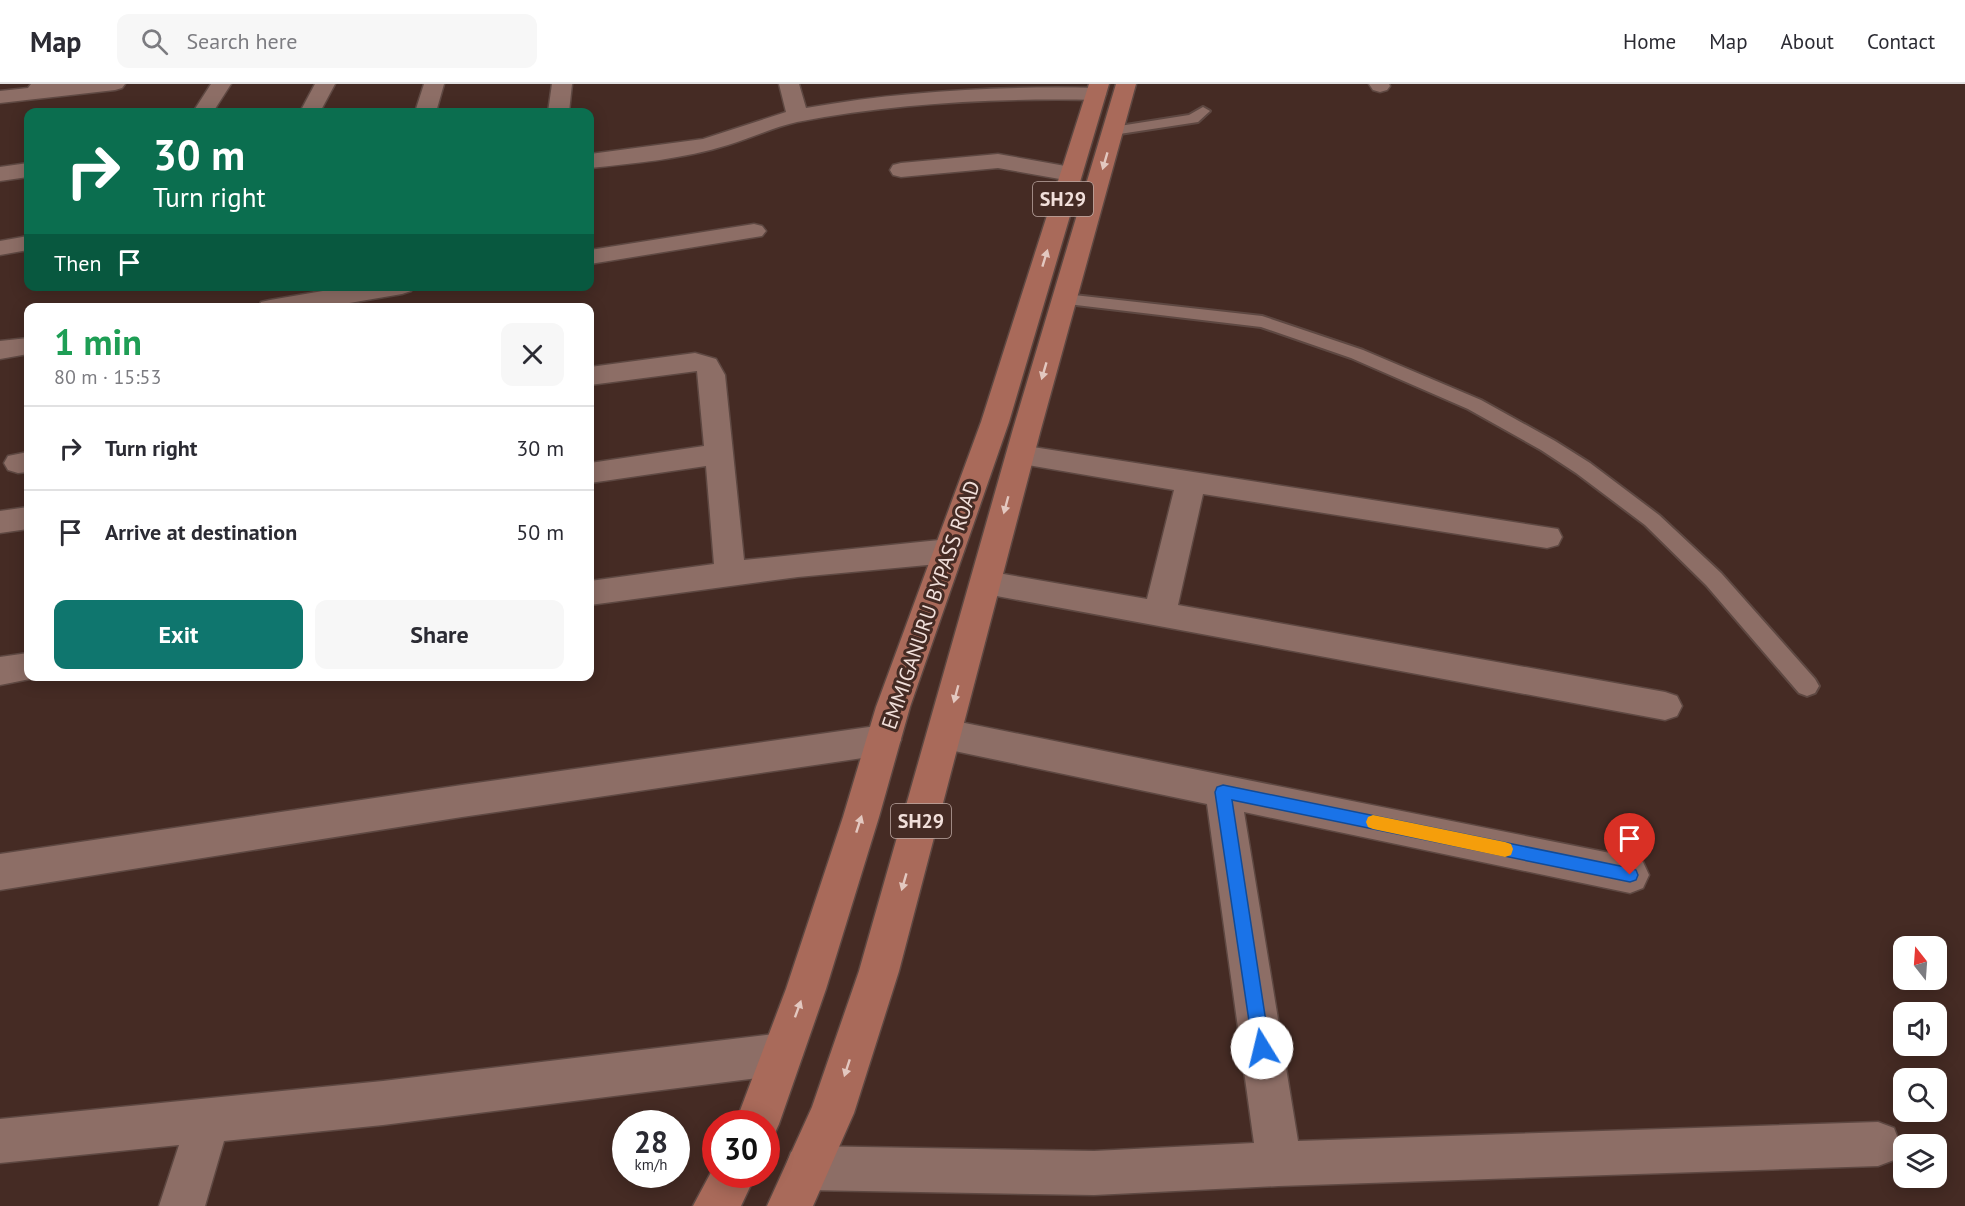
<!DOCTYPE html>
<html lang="en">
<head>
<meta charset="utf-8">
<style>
	:root { --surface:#fff; --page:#f7f7f7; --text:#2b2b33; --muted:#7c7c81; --line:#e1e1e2; --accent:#0f766e }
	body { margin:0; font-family:"PT Sans",sans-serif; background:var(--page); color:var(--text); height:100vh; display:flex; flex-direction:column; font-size:22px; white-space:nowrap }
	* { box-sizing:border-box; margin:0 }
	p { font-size:20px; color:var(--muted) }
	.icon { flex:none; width:33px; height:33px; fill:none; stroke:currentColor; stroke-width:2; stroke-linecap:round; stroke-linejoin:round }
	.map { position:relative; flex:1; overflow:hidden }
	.details { position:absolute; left:24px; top:219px; width:570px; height:378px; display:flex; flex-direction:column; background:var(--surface); border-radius:12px; box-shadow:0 3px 15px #0003 }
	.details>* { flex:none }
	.top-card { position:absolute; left:24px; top:24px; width:570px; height:183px; border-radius:12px; box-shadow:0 3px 15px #0003; background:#0b6e4f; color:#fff; overflow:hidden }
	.needle { width:39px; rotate:343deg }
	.controls { position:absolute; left:1893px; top:852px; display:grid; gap:12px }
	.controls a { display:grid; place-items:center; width:54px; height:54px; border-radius:12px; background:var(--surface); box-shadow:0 3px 15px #0003; font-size:30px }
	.speed { position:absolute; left:612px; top:1026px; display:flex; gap:12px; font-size:30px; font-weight:700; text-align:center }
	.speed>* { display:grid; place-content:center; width:78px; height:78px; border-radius:50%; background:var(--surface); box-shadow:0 3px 15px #0003; line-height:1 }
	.speed small { font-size:15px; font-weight:400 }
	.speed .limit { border:9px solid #d22; background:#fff; color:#111 }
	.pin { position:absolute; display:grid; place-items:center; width:51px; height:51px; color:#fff; margin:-62px -26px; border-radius:50% 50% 50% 0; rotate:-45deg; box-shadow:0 0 6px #0007 }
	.pin .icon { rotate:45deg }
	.me { position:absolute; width:66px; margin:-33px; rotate:351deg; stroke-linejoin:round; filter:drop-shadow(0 0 4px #0008) }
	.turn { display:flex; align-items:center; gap:21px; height:126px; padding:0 30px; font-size:27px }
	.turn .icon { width:78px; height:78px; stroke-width:2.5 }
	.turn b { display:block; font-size:42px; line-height:51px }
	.then { display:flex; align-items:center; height:57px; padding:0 30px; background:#0003; gap:12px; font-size:22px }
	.round { display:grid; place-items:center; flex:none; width:63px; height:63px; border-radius:12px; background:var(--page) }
	.headline { display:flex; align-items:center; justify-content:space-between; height:102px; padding:0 30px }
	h1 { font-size:36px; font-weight:700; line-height:45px; color:#1e9e55 }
	.cta { display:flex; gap:12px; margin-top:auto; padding:12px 30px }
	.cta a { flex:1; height:69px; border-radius:12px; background:var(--accent); color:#fff; font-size:24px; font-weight:700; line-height:69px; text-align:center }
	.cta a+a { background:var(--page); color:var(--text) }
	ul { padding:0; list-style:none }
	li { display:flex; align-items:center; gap:18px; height:84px; padding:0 30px; border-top:2px solid var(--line) }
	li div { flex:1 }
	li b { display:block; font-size:22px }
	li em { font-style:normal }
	header { display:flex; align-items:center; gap:36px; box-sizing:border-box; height:84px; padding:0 30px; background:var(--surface); border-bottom:2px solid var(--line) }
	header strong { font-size:28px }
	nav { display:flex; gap:33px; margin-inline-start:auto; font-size:21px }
	.search { width:420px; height:54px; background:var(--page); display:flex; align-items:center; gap:15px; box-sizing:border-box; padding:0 21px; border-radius:12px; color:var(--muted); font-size:22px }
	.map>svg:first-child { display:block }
</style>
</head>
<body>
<header>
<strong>Map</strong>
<div class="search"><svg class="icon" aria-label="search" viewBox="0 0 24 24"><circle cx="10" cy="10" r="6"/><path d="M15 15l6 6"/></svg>Search here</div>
<nav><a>Home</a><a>Map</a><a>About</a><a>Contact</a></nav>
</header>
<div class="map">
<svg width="1965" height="1122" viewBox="0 0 1965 1122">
	<rect width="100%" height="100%" fill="#452b24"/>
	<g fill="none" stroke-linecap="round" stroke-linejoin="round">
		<g stroke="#5e4842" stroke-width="4">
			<g id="lane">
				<path d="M1203 23 1210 27 1198 38 1113 51 1106 47 1113 43 1189 31Z"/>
				<path d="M1065 210 1262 232 1363 266 1481 316 1555 357 1590 379 1659 431 1721 489 1815 595 1819 602 1815 609 1807 612 1799 609 1706 501 1645 441 1576 389 1541 366 1468 325 1351 274 1261 243 1059 219 1056 215 1059 211Z"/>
			</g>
		</g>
		<g stroke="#5e4842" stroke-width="3">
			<g id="street">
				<path d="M31 0H125L122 4 115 6 0 19V7L28 4Z"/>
				<path d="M211 0H231L213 28H193Z"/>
				<path d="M315 0H335L320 28H300Z"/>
				<path d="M424 0H444L436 28H415Z"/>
				<path d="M552 0H572L569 28H548Z"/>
				<path d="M779 0H799L806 24C902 7 999 2 1096 4L1103 6 1106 10 1103 14 1096 16C996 14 896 19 797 38 774 43 752 54 728 61 684 75 636 79 590 84V70L703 55 786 28Z"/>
				<path d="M1369 0H1389L1390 2 1387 6 1380 8 1373 6Z"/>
				<path d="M998 70 1071 83 1079 85 1082 90 1079 95 1071 97 998 84 901 93 893 91 890 86 893 81 901 79Z"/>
				<path d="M28 79V93L0 97V83Z"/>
				<path d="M754 140 762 142 766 147 762 152 590 180V166Z"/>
				<path d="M28 152V166L0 171V157Z"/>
				<path d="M352 202H414L411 207 402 210 320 224H258L261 218 270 216Z"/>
				<path d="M28 254V270L0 275V257Z"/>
				<path d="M695 269 716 275 725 291 744 476 949 455 960 459 964 467 960 475 949 479 798 493 590 521V497L714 480 706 382 590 399V379L704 362 697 287 590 301V283Z"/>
				<path d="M1020 361 1558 445 1562 453 1558 461 1547 464 1203 410 1178 521 1665 608 1677 612 1682 622 1677 632 1665 636 975 508 970 499 975 490 986 487 1147 515 1174 406 1010 378 1006 371 1010 364Z"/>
				<path d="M28 368V388L18 389 8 386 4 379 8 372Z"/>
				<path d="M28 423V445L0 449V427Z"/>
				<path d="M28 569V592L40 593 0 601V573Z"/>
				<path d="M945 635 1630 773 1643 778 1649 791 1643 804 1630 809 1244 728 1298 1057 1878 1038 1894 1044 1900 1060 1894 1076 1878 1082 1279 1102 1094 1111 807 1106 791 1100 785 1084 791 1068 807 1062 1094 1067 1254 1059 1207 720 945 665 933 661 928 650 933 639Z"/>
				<path d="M883 641 895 645 901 656 895 667 883 671 462 733 0 806V770L462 701Z"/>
				<path d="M782 949 797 955 803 970 797 985 782 991 383 1041 224 1057 205 1122H159L179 1061 0 1079V1035L383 997Z"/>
			</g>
		</g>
		<g stroke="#5e4842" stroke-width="3">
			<g id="primary">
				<path d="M1089 0H1109L1009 338 910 623 879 733 826 905 779 1040 772 1055 766 1058V1040H735L786 905 843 733 876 623 981 338Z"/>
				<path d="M1116 0H1136L1041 345 899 887 854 1029 813 1122H767L812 1023 859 887 1013 345Z"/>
				<path d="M716 1079V1090H756L741 1122H693Z"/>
			</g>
		</g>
		<use href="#lane" fill="#8d6e66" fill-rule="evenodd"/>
		<use href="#street" fill="#8d6e66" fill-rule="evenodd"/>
		<use href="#primary" fill="#a96a5a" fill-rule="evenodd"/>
	</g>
	<defs><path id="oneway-solid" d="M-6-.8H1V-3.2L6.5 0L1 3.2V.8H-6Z" transform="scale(1.5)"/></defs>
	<g fill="#e3c8c0">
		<use href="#oneway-solid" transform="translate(1105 77) rotate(106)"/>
		<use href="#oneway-solid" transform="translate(1045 174) rotate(-73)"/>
		<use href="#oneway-solid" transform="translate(1044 287) rotate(106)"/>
		<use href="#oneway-solid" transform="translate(1006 421) rotate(105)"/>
		<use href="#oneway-solid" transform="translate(956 610) rotate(105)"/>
		<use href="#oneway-solid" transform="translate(859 740) rotate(-72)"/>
		<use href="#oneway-solid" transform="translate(904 798) rotate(106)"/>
		<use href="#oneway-solid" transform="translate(798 925) rotate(-70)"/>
		<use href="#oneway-solid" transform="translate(847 984) rotate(108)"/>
	</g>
	<path fill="#1a73e8" stroke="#114b97" stroke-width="1.5" d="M1223 701 1630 784 1636 786 1638 791 1636 796 1630 798 1232 716 1270 964 1268 970 1262 972 1255 970 1253 964 1215 708 1217 703Z"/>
	<path fill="#f59e0b" d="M1373 731 1505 758 1511 760 1513 765 1511 771 1505 773 1373 745 1368 743 1366 738 1368 733Z"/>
	<g text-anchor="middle" stroke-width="6" stroke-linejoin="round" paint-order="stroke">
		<g fill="#452b24" stroke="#bda9a3" stroke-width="1.5">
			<rect x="1033" y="98" width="60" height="34" rx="4.5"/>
			<rect x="891" y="720" width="60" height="34" rx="4.5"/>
		</g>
		<g font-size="20" font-weight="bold" fill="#f1dfda">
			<text x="1063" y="122">SH29</text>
			<text x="921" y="744">SH29</text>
		</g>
		<g font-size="21" fill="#f1dfda" stroke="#452b24">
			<text transform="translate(931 521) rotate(-71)" y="7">EMMIGANURU BYPASS ROAD</text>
		</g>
	</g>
</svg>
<div class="controls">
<a><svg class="needle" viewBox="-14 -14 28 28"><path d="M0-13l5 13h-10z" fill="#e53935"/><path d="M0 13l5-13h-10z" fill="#7c7c81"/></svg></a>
<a><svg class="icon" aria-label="sound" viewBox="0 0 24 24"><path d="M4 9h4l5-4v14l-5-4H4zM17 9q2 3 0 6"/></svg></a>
<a><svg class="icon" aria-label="search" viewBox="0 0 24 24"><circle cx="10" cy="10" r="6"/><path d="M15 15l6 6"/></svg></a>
<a><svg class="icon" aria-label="layers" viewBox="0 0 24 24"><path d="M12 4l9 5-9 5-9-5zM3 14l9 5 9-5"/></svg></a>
</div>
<div class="speed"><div>28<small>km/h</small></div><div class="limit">30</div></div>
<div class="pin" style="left:1630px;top:791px;background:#d93025"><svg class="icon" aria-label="arrive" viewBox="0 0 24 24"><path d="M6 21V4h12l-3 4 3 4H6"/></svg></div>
<svg class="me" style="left:1262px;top:964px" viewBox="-20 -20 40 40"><circle r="19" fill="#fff"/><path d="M0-13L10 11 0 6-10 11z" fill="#1a73e8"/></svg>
<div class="top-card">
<div class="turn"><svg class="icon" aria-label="right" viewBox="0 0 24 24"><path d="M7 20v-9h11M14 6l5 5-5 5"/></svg><div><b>30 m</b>Turn right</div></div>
<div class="then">Then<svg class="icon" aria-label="arrive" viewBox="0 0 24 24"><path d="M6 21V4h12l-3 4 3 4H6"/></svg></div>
</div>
<section class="details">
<div class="headline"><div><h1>1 min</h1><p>80 m · 15:53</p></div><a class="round"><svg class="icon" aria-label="close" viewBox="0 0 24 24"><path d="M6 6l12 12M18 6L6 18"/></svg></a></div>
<ul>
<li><svg class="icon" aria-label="right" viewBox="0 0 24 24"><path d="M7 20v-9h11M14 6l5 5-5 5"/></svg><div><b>Turn right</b></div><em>30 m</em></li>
<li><svg class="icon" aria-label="arrive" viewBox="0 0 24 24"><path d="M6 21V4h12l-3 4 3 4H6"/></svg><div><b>Arrive at destination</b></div><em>50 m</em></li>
</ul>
<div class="cta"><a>Exit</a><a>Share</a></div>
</section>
</div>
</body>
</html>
